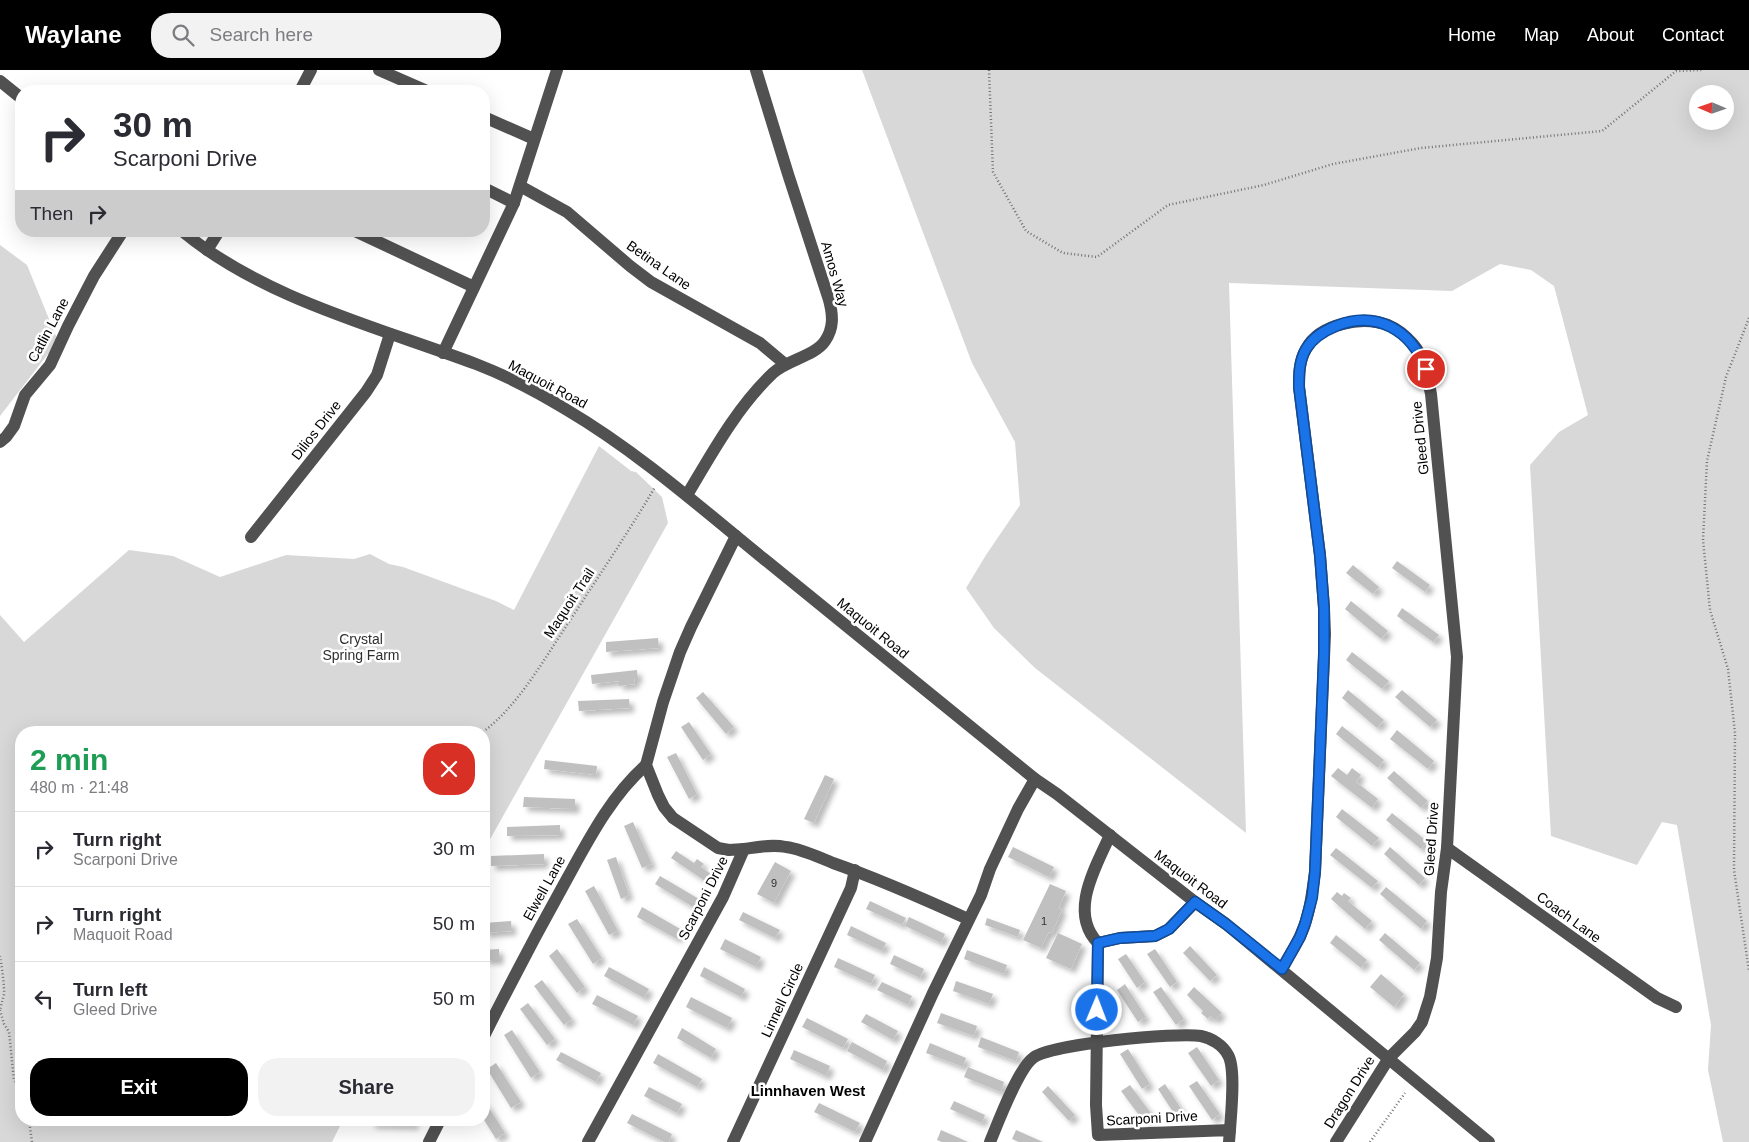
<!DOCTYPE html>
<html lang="en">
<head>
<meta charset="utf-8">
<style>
	:root { --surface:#fff; --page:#f2f2f3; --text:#2b2b33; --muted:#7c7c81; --line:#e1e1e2; --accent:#000 }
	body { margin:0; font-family:Helvetica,sans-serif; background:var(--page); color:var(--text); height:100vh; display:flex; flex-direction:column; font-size:19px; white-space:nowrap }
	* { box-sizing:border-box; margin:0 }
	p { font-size:16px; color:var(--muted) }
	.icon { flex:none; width:28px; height:28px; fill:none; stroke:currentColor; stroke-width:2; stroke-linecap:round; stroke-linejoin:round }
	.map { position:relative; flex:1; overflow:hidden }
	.sheet { position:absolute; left:15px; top:656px; width:475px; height:400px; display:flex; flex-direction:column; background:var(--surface); border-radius:20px; box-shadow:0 5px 20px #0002 }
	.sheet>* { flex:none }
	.top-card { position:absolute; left:15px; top:15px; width:475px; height:152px; border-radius:20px; box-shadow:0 5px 20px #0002; background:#fff; color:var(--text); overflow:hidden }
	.needle { width:32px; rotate:272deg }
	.fabs { position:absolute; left:1689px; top:15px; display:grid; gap:10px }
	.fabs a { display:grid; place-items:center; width:45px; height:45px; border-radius:50%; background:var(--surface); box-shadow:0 5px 20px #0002; font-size:25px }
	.pin { position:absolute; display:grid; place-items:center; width:42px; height:42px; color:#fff; margin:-21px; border:2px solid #fff; border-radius:50%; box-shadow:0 1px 5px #0007 }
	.me { position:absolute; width:55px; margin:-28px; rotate:1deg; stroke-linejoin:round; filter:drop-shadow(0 0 4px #0008) }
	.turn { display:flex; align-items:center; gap:18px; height:105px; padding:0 15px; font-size:22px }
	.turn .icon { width:65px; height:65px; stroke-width:2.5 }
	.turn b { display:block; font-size:35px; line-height:42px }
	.then { display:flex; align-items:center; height:48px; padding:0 15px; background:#0003; gap:10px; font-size:19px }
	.round { display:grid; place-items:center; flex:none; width:52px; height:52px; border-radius:20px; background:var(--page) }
	.head { display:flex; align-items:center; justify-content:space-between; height:85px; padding:0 15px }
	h1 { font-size:30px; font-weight:800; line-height:38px; color:#1e9e55 }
	.primary-button { display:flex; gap:10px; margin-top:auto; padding:10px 15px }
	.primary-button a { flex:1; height:58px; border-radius:20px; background:var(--accent); color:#fff; font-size:20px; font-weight:800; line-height:58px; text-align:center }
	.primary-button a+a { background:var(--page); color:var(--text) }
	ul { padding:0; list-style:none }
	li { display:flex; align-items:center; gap:15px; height:75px; padding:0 15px; border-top:1px solid var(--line) }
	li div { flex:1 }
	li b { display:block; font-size:19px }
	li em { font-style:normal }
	header { display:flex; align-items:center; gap:30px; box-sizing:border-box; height:70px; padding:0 25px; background:var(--accent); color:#fff }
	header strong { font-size:24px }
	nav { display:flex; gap:28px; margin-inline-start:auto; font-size:18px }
	.search { width:350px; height:45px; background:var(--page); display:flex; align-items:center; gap:12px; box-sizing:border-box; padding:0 18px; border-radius:20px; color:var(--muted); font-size:19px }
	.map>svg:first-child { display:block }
</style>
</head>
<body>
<header>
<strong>Waylane</strong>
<div class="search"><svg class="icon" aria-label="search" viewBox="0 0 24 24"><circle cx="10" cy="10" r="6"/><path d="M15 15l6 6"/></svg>Search here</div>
<nav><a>Home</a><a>Map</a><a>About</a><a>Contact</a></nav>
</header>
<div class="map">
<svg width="1749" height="1072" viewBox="0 0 1749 1072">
	<defs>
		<filter id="shadow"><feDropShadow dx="4.5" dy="4.5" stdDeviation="2.5" flood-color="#0004"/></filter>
	</defs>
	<rect width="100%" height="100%" fill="#fff"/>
	<g fill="#d8d8d8" fill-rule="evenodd">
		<path d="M862 0H1749V1072H1723L1708 1000 1711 955 1677 755 1662 752 1637 795 1551 766 1530 395 1559 362 1588 345 1554 216 1531 200 1500 194 1452 221 1229 213 1246 763 1035 598 994 558 966 518 986 485 1020 435 1015 372 972 293ZM1698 24H1725V51H1698Z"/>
		<path d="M0 175 27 195 58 271 0 346Z"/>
		<path d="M599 376 631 401 636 402 662 427 668 453 484 780V662H21V1050H343L332 1072H0V545L24 572 129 480 173 486 220 507 286 485 354 489 370 484 389 494 403 497 496 531 514 540Z"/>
	</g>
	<g fill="#c0c0c0" filter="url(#shadow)">
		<path d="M1397 491 1430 515 1425 522 1392 498Z"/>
		<path d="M1353 495 1379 517 1373 524 1346 503Z"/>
		<path d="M1351 531 1388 561 1381 569 1345 539Z"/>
		<path d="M1402 538 1439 565 1433 572 1397 546Z"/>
		<path d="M658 568 659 578 606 582V572Z"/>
		<path d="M1352 582 1389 611 1382 619 1346 590Z"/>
		<path d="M637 600 638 609H634L635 614 619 616V611L592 614 591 605Z"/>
		<path d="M1348 620 1384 650 1377 658 1342 628Z"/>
		<path d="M1402 620 1437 650 1430 657 1395 627Z"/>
		<path d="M703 622 734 657 726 664 696 628Z"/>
		<path d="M629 629 630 638 579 641 578 631Z"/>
		<path d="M689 652 711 684 703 690 681 657Z"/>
		<path d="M1342 656 1384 690 1378 698 1336 664Z"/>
		<path d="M1397 660 1434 691 1428 699 1390 669Z"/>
		<path d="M676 683 697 724 689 729 667 687Z"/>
		<path d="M545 690 597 696 596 705 544 699Z"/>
		<path d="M1338 698 1347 705 1352 698 1361 705 1356 712 1378 729 1372 738 1331 706Z"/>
		<path d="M1394 701 1428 731 1421 738 1387 708Z"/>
		<path d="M825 705 834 709 814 753 804 749Z"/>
		<path d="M524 727 575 729V739L523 737Z"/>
		<path d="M1342 739 1379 768 1372 776 1336 747Z"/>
		<path d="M1392 743 1428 772 1421 779 1386 750Z"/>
		<path d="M633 752 652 794 642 798 624 756Z"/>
		<path d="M560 755V765L507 766V757Z"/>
		<path d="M1013 777 1054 797 1049 807 1008 787Z"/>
		<path d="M1390 777 1425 808 1419 815 1384 784Z"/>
		<path d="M1336 778 1378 811 1372 818 1330 785Z"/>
		<path d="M676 781 694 793 697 789 704 794 701 797 711 804 705 811 671 788Z"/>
		<path d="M544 784V794L491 796V786Z"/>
		<path d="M616 787 629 825 621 829 607 790Z"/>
		<path d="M775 792 791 801 774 833 757 824Z"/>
		<path d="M660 806 699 829 693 837 655 814Z"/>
		<path d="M1050 814 1066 821 1059 838 1062 840 1052 863 1049 862 1041 878 1023 870Z"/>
		<path d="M594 816 618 861 609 865 585 821Z"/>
		<path d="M1386 817 1427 851 1421 859 1380 824Z"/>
		<path d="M1337 822 1342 826 1344 823 1351 828 1348 831 1372 851 1365 859 1331 829Z"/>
		<path d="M870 831 906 848 902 855 866 839Z"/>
		<path d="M642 837 682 860 677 869 637 847Z"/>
		<path d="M743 842 780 860 775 868 739 850Z"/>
		<path d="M909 847 945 864 941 873 905 856Z"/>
		<path d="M987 848 1020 860 1018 867 985 855Z"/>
		<path d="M577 849 602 888 593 894 568 854Z"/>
		<path d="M511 851 512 861 484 863V853Z"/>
		<path d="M851 856 886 873 882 881 847 865Z"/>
		<path d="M1058 863 1082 874 1071 899 1046 888Z"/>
		<path d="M1385 863 1420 893 1414 900 1379 870Z"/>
		<path d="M1336 865 1367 890 1361 898 1330 873Z"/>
		<path d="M725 869 761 887 756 897 720 879Z"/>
		<path d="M1190 876 1217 905 1210 911 1183 883Z"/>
		<path d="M499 879V890H484V880Z"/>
		<path d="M557 879 585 917 577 923 549 886Z"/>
		<path d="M1155 879 1177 912 1170 917 1147 884Z"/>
		<path d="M967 880 1007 895 1004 904 964 889Z"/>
		<path d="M1126 884 1145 912 1137 918 1118 889Z"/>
		<path d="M894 885 924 899 920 908 890 894Z"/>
		<path d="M838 888 875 905 871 914 834 897Z"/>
		<path d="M609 897 649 919 644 928 604 906Z"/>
		<path d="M704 897 745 919 741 927 700 906Z"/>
		<path d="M1381 904 1404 924 1394 937 1370 917Z"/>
		<path d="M542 910 572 949 564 955 534 916Z"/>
		<path d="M956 911 993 924 989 934 953 921Z"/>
		<path d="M882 912 912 926 908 935 877 920Z"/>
		<path d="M1125 914 1146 947 1138 952 1117 920Z"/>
		<path d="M1161 917 1184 949 1176 955 1153 922Z"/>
		<path d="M1194 917 1222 943 1215 950 1210 946 1208 949 1201 943 1203 941 1187 925Z"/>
		<path d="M597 925 638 946 633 955 592 934Z"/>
		<path d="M691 927 732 948 727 958 686 937Z"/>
		<path d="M528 933 555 969 547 975 520 939Z"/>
		<path d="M941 943 977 956 974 966 937 953Z"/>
		<path d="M866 944 898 961 893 970 861 952Z"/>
		<path d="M807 948 848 969 843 978 802 957Z"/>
		<path d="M682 958 716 979 711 988 677 968Z"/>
		<path d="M512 960 540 1002 531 1008 504 965Z"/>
		<path d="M981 967 1019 982 1016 991 978 977Z"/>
		<path d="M852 972 887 991 883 1000 847 981Z"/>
		<path d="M930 973 966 988 963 997 926 983Z"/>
		<path d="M1197 977 1219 1010 1211 1016 1188 983Z"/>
		<path d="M1128 979 1150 1014 1142 1019 1120 984Z"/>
		<path d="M794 980 830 996 826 1006 790 989Z"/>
		<path d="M561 982 601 1003 596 1012 556 990Z"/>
		<path d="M658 984 702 1009 697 1017 653 993Z"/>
		<path d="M496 993 521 1032 511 1038 487 999Z"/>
		<path d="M968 997 1004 1012 1001 1022 964 1007Z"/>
		<path d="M1197 1011 1220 1044 1212 1050 1189 1016Z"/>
		<path d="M1165 1014 1182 1040 1175 1045 1158 1019Z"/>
		<path d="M1130 1015 1153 1046 1145 1053 1121 1021Z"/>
		<path d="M1048 1016 1075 1045 1069 1051 1042 1022Z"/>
		<path d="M649 1017 682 1034 677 1043 644 1026Z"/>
		<path d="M484 1030 505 1063 496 1069 484 1050Z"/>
		<path d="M954 1031 985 1045 982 1053 950 1039Z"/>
		<path d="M819 1033 860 1053 855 1062 814 1042Z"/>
		<path d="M632 1044 672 1064 669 1072H664L627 1053Z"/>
		<path d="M371 1050H414V1055L371 1054Z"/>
		<path d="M941 1060 968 1072H942L937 1070Z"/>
		<path d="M1016 1060 1043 1072H1019L1012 1069Z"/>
	</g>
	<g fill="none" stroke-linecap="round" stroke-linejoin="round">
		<g stroke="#737373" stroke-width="2.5" stroke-dasharray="1 2.5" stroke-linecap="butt">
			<path d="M989 0 993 102 1026 161 1063 183 1097 187 1168 135 1264 115 1333 94 1421 78 1602 61 1676 1 1703 0"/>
			<path d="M1749 248 1726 307 1707 391 1703 470 1710 540 1728 599 1735 663 1734 800 1749 901"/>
			<path d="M483 662C519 635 544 589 569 552 598 507 628 463 655 417"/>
			<path d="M0 886C1 890 5 920 4 924 3 930 1 934 0 940"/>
			<path d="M0 940 4 954 9 962 14 1010 21 1017"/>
			<path d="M29 1050 32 1072"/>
			<path d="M1370 1072 1405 1023"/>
		</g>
		<g stroke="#515151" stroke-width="12">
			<path d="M379 0 427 21"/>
			<path d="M0 11 21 28"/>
			<path d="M300 21 311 0"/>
			<path d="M484 47 534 69"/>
			<path d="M520 116 567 142 630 196 651 212 760 273 785 294"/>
			<path d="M484 118 514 133"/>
			<path d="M182 161C264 229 378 257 476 294 507 306 538 322 567 340 638 382 700 437 764 489 854 562 945 636 1035 709L1057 724 1195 832 1226 854 1489 1072"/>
			<path d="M355 161 474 217"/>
			<path d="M207 180 219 161"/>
			<path d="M443 283 514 133 557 0"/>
			<path d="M0 372 6 367 14 356 25 325 50 295 68 256 94 206 123 161"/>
			<path d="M687 425C712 383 737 337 773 303 787 290 815 286 825 271 834 258 833 245 829 230L788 104 756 0"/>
			<path d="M251 467 366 322 377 305 390 264"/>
			<path d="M1447 778 1657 928 1676 937"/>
			<path d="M744 779C758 777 772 774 786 777 802 779 818 787 833 793 879 809 924 829 968 849"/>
			<path d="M1195 832 1169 859 1155 866 1120 868 1098 873 1096 1035 1098 1065 1230 1060 1229 1072"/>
			<path d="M1098 873C1068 842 1096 797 1110 765"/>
			<path d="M1282 899C1288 887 1296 876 1301 864 1310 844 1312 823 1315 802L1325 564 1324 538 1320 485 1299 317C1299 304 1299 291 1306 279 1320 253 1362 246 1388 255 1398 259 1406 266 1413 274 1425 288 1427 306 1431 324L1457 587 1447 778 1441 822 1437 888 1430 927 1422 952 1415 962 1389 988 1336 1072"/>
			<path d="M484 966C511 912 539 859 568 807 590 767 612 725 646 695"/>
			<path d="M429 1072 440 1050"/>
			<path d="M588 1072 723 827 744 779 729 780 718 778 673 748 664 737 658 725 646 695 663 632 680 582 691 557 736 466"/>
			<path d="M733 1072 851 818 855 800"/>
			<path d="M865 1072 933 923 981 825 990 799 1018 739 1035 709"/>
			<path d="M990 1072C998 1053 1018 999 1033 988 1049 974 1177 962 1201 966 1211 968 1223 975 1228 985 1236 998 1231 1043 1230 1060"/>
		</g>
	</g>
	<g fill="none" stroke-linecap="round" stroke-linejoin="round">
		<g stroke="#114b97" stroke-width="12">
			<path id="route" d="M1097 940 1098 873 1120 868 1155 866 1169 859 1195 832 1226 854 1282 899 1300 867 1305 854 1312 828 1315 802 1324 583V538L1320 486 1299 317C1299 304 1299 291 1306 279 1313 267 1324 261 1336 256 1377 240 1411 260 1426 299"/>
		</g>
		<use href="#route" stroke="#1a73e8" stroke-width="9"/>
	</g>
	<g text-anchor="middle" stroke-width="5" stroke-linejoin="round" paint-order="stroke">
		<g font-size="11" fill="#303030">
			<text x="774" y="817">9</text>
			<text x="1044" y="855">1</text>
		</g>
		<g font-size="14" fill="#000" stroke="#fff">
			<text transform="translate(659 195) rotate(35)" y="5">Betina Lane</text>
			<text transform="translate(835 204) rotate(74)" y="5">Amos Way</text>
			<text transform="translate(48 260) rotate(-62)" y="5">Catlin Lane</text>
			<text transform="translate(548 314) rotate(28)" y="5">Maquoit Road</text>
			<text transform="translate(316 360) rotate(-52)" y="5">Dilios Drive</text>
			<text transform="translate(1420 368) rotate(-96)" y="5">Gleed Drive</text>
			<text transform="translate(569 533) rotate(-57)" y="5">Maquoit Trail</text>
			<text transform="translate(873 558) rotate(39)" y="5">Maquoit Road</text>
			<text transform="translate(1431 769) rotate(-86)" y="5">Gleed Drive</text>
			<text transform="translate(1191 809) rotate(37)" y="5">Maquoit Road</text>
			<text transform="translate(544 818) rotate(-61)" y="5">Elwell Lane</text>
			<text transform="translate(703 828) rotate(-63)" y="5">Scarponi Drive</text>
			<text transform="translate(1569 847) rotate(36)" y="5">Coach Lane</text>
			<text transform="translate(782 930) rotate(-65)" y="5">Linnell Circle</text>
			<text transform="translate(1349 1022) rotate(-58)" y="5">Dragon Drive</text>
			<text transform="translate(1152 1048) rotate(-3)" y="5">Scarponi Drive</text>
		</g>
		<g font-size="14" fill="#2f2f2f" stroke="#fff">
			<text x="361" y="574">Crystal<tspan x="361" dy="16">Spring Farm</tspan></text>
		</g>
		<g font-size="15" font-weight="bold" fill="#000" stroke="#fff">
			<text x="808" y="1026">Linnhaven West</text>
		</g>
	</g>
</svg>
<div class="fabs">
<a><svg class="needle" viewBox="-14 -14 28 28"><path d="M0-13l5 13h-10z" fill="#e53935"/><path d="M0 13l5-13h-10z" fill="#7c7c81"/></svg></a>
</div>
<div class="pin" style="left:1426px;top:299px;background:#d93025"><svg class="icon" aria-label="arrive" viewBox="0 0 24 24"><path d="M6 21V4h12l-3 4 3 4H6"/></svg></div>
<svg class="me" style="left:1097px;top:940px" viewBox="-20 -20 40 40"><circle r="17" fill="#1a73e8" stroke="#fff" stroke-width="3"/><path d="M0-11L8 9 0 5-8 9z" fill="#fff"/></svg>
<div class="top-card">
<div class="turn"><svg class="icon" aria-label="right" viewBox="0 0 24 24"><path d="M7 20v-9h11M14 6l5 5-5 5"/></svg><div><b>30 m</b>Scarponi Drive</div></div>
<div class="then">Then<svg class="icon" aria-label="right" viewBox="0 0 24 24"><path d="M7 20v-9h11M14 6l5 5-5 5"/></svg></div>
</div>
<section class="sheet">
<div class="head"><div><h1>2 min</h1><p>480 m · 21:48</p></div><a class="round" style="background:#d93025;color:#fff"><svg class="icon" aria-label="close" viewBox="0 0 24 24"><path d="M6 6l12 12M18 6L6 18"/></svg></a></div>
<ul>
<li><svg class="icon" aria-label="right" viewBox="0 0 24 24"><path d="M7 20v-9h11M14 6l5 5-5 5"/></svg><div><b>Turn right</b><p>Scarponi Drive</p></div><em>30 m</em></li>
<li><svg class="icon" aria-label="right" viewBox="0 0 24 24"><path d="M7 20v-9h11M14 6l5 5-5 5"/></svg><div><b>Turn right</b><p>Maquoit Road</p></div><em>50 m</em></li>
<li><svg class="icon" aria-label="left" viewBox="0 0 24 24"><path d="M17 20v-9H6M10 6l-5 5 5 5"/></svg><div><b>Turn left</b><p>Gleed Drive</p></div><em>50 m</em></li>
</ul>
<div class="primary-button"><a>Exit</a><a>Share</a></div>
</section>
</div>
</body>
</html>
